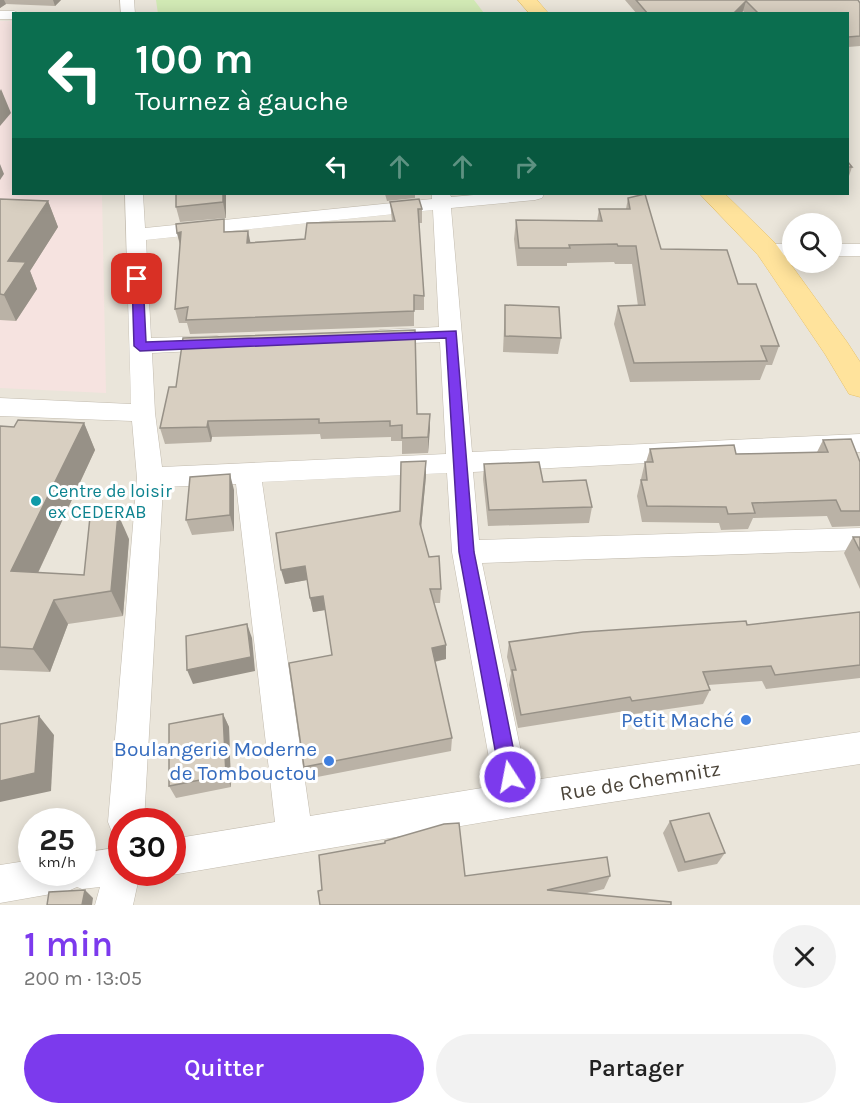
<!DOCTYPE html>
<html lang="fr">
<head>
<meta charset="utf-8">
<style>
	:root { --surface:#fff; --page:#f2f2f2; --text:#222; --muted:#767676; --accent:#7c3aed }
	body { margin:0; font-family:Karla,sans-serif; background:var(--page); color:var(--text); height:100vh; display:flex; flex-direction:column; font-size:22px; white-space:nowrap }
	* { box-sizing:border-box; margin:0 }
	p { font-size:20px; color:var(--muted) }
	.icon { flex:none; width:33px; height:33px; fill:none; stroke:currentColor; stroke-width:2; stroke-linecap:round; stroke-linejoin:round }
	.map { position:relative; height:905px; overflow:hidden }
	.sheet { display:flex; flex-direction:column; background:var(--surface); flex:1 }
	.sheet>* { flex:none }
	.hud { position:absolute; left:12px; top:12px; width:837px; height:183px; border-radius:0px; box-shadow:0 3px 15px #0003; background:#0b6e4f; color:#fff; overflow:hidden }
	.tools { position:absolute; left:782px; top:213px; display:grid; gap:12px }
	.tools a { display:grid; place-items:center; width:60px; height:60px; border-radius:50%; background:var(--surface); box-shadow:0 3px 15px #0003; font-size:30px }
	.speed { position:absolute; left:18px; top:808px; display:flex; gap:12px; font-size:30px; font-weight:700; text-align:center }
	.speed>* { display:grid; place-content:center; width:78px; height:78px; border-radius:50%; background:var(--surface); box-shadow:0 3px 15px #0003; line-height:1 }
	.speed small { font-size:15px; font-weight:400 }
	.speed .limit { border:9px solid #d22; background:#fff; color:#111 }
	.pin { position:absolute; display:grid; place-items:center; width:51px; height:51px; color:#fff; margin:-26px; border-radius:12px; box-shadow:0 3px 9px #0006 }
	.me { position:absolute; width:66px; margin:-33px; rotate:349deg; stroke-linejoin:round; filter:drop-shadow(0 0 4px #0008) }
	.turn { display:flex; align-items:center; gap:21px; height:126px; padding:0 24px; font-size:27px }
	.turn .icon { width:78px; height:78px; stroke-width:2.5 }
	.turn b { display:block; font-size:42px; line-height:51px }
	.lanes { display:flex; align-items:center; height:57px; padding:0 24px; background:#0003; justify-content:center; gap:30px; direction:ltr }
	.lanes .off { opacity:.35 }
	.round { display:grid; place-items:center; flex:none; width:63px; height:63px; border-radius:32px; background:var(--page) }
	.summary { display:flex; align-items:center; justify-content:space-between; height:102px; padding:0 24px }
	h1 { font-size:36px; font-weight:600; line-height:45px; color:var(--accent) }
	.primary-button { display:flex; gap:12px; margin-top:auto; padding:12px 24px }
	.primary-button a { flex:1; height:69px; border-radius:36px; background:var(--accent); color:#fff; font-size:24px; font-weight:600; line-height:69px; text-align:center }
	.primary-button a+a { background:var(--page); color:var(--text) }
	.map>svg:first-child { display:block }
</style>
</head>
<body>
<div class="map">
<svg width="860" height="905" viewBox="0 0 860 905">
	<rect width="100%" height="100%" fill="#f6f3ec"/>
	<path fill="#eae5da" fill-rule="evenodd" d="M0 0H860V905H0ZM14 14H848V194H14ZM792 224H831V262H792ZM32 822H82V873H32ZM122 822H172V873H122Z"/>
	<path fill="#f6e3e0" d="M0 21H13L14 194H102L106 393 0 388Z"/>
	<path fill="#d2eab5" d="M156 0H474L484 13 158 14Z"/>
	<g fill="none" stroke-linecap="round" stroke-linejoin="round">
		<g stroke="#c2bbae" stroke-width="1">
			<g id="street">
				<path d="M120 0H134L135 14H121Z"/>
				<path d="M0 11H14L20 14H14V19H0Z"/>
				<path d="M125 194H143L145 228 432 199V194H450L451 197 485 194H544L542 198 535 200 451 208 472 452 860 434V452L473 472 479 540 860 528V550L482 563 527 781 860 732V764L514 817 172 875 167 873H172V839L275 822 236 484 163 487 144 822H122V838L113 835 108 822 137 478 132 421 0 416V398L131 404ZM433 210 439 327 380 330 372 332 369 337 372 342 380 344 440 342 446 454 162 467 155 413 152 353 217 350 225 348 228 343 225 338 217 336 151 338 146 240ZM447 473 452 552 494 786 310 816 262 482Z"/>
				<path d="M767 244H792V256L760 254 757 250 760 246Z"/>
				<rect x="831" y="244" width="29" height="12"/>
				<path d="M122 847V873H140L133 905H95L100 887 82 889 77 887 68 891 0 903V865L32 860V873H82V853Z"/>
			</g>
		</g>
		<g stroke="#e6c16a" stroke-width="1">
			<g id="primary">
				<path d="M518 0H537L549 14H530Z"/>
				<path d="M700 194H725L776 244 847 342 860 362V397L849 394 825 354 758 255Z"/>
			</g>
		</g>
		<use href="#street" fill="#fff" fill-rule="evenodd"/>
		<use href="#primary" fill="#ffe39c" fill-rule="evenodd"/>
	</g>
	<g fill="#bab2a6">
		<path d="M0 0H61L55 6 6 4 0 8Z"/>
		<path d="M625 0H858L860 3V46L848 47V14H746L743 11 741 14H637Z"/>
		<path d="M848 162 852 167 848 179Z"/>
		<path d="M226 194V218L180 222 176 207Z"/>
		<path d="M385 194H415V198L387 201Z"/>
		<path d="M628 198 661 249 738 284 779 346 772 365H766L760 380 630 382 614 324 618 306H638L632 264H615L614 262 567 263V266H517L514 239 516 220 597 221 599 209H626Z"/>
		<path d="M0 199 48 201 58 227 30 271 37 289 16 321 0 320Z"/>
		<path d="M390 202 422 209V223H419L424 296V310H414V326L190 334 187 323H179L175 309 180 246 177 233 226 232 250 242 305 239 392 221Z"/>
		<path d="M505 305 561 338 558 354 503 352Z"/>
		<path d="M169 387 417 414H430L428 453 402 454V441H391V437L321 439 320 434 212 437 211 442 165 444 160 428Z"/>
		<path d="M84 423 95 450 38 573 84 575 129 539 123 616 68 624 50 672 0 670V426L14 427Z"/>
		<path d="M823 440 860 462V526L832 527 827 516 753 518 748 529 721 530 719 523 642 522 637 496 645 462H646L650 449 736 454 817 452Z"/>
		<path d="M484 464 543 482 592 507 589 523 488 526 483 479Z"/>
		<path d="M426 476 421 528 429 557 441 589 440 603H434L446 645V659L435 662 452 738 451 751 307 779 304 767 332 655 325 610 313 612 307 580 285 584 400 511Z"/>
		<path d="M234 490V531L192 535 186 520Z"/>
		<path d="M853 537H860V589L844 553Z"/>
		<path d="M860 612V678L766 689 762 681 708 685 710 690 703 704 627 715 625 711 518 728 509 685 511 673 507 657 509 642 747 625Z"/>
		<path d="M223 714 229 727 231 787 176 798 169 786Z"/>
		<path d="M670 821 725 853 717 864 678 872 663 833Z"/>
		<path d="M465 876H610L604 889 583 894 322 890Z"/>
	</g>
	<g fill="#979187">
		<path d="M0 0H4L6 4 0 8Z"/>
		<path d="M53 0H61L55 6Z"/>
		<path d="M746 1 743 11 741 14H733Z"/>
		<path d="M1 89 11 113 0 126V91Z"/>
		<path d="M0 164 4 174 0 180Z"/>
		<path d="M223 194H226V218L223 202Z"/>
		<path d="M48 201 58 227 30 271 37 289 16 321 4 295 8 261Z"/>
		<path d="M248 231 251 245 247 243Z"/>
		<path d="M181 232V247L177 233Z"/>
		<path d="M430 414V429L428 453V437Z"/>
		<path d="M208 421 212 437 211 442 207 427Z"/>
		<path d="M84 423 95 450 27 596 11 571Z"/>
		<path d="M426 461V476L420 539V524Z"/>
		<path d="M230 474 234 490V531L230 515Z"/>
		<path d="M118 514 129 539 123 616 111 591Z"/>
		<path d="M305 566 307 580 285 584 281 570Z"/>
		<path d="M323 596 325 610 313 612 310 598Z"/>
		<path d="M54 600 68 624 50 672 33 649Z"/>
		<path d="M247 624 252 638 255 671 193 684 187 670Z"/>
		<path d="M446 645V659L432 662V648Z"/>
		<path d="M223 714 229 727 231 787 226 775Z"/>
		<path d="M39 716 54 735 51 791 0 802V781Z"/>
		<path d="M85 890 93 898 92 905H82Z"/>
	</g>
	<g fill="#d8cfc1" stroke="#979187" stroke-width="1.5">
		<path d="M636 0H858L860 3V36L848 37V14H759L746 1 733 14H648Z"/>
		<path d="M848 162 852 167H848Z"/>
		<path d="M176 194H223V202L176 207Z"/>
		<path d="M645 194 661 249 727 250 738 284H756L779 346H761L767 361 634 363 618 306 645 305 636 246H618L617 244 569 245 570 248H519L516 220 602 221 599 209H630L628 198Z"/>
		<path d="M0 199 48 201 8 261 26 262 4 295 0 294Z"/>
		<path d="M419 199 422 209H418L424 296 414 295V311L186 320 188 307 175 309 181 232 177 233 176 224 224 219V232L248 231 247 243 305 239 307 223 395 221 390 202Z"/>
		<path d="M505 305 559 307 561 338 505 336Z"/>
		<path d="M415 330 417 414H430L428 437 402 438V425L390 426V421L319 423V419L208 421 207 427 160 428 169 387H176L183 338Z"/>
		<path d="M18 420 84 423 11 571 84 575 90 517 118 514 111 591 54 600 33 649 0 647V426L14 427Z"/>
		<path d="M851 439 860 462V511H841L836 500 752 503 755 513 728 514 726 507 647 506 641 480H647L645 462H653L650 449 734 445 736 454 828 452 823 440Z"/>
		<path d="M426 461 420 524 429 557 439 556 441 589H430L446 645 432 648 452 738 304 767 289 663 332 655 323 596 310 598 305 566 281 570 276 533 400 511 401 462Z"/>
		<path d="M539 462 543 482 586 480 592 507 489 510 484 464Z"/>
		<path d="M230 474V515L186 520 190 477Z"/>
		<path d="M853 537H860V551Z"/>
		<path d="M860 612V665L775 675 771 666 703 672 710 690 632 701 630 697 521 715 512 670H516L509 642 583 632 746 621 747 625Z"/>
		<path d="M247 624 251 657 187 670 186 636Z"/>
		<path d="M223 714 226 775 169 786V724Z"/>
		<path d="M39 716 35 773 0 781V724Z"/>
		<path d="M709 813 725 853 685 862 670 821Z"/>
		<path d="M459 823 465 876 607 857 610 876 547 890 671 902V905H320L318 891 322 890 319 855 385 843V841L444 824Z"/>
		<path d="M85 890 82 905H47L49 892Z"/>
	</g>
	<path fill="#7c3aed" stroke="#51269a" stroke-width="1.5" d="M137 276 143 279 146 342 456 331 474 552 519 777 516 784 510 786 503 784 500 777 459 552 446 338 140 351 134 346 132 279Z"/>
	<circle fill="#0f9aa8" stroke="#fff" stroke-width="2" cx="36" cy="501" r="6"/>
	<g fill="#3f7fe0" stroke="#fff" stroke-width="2">
		<circle cx="746" cy="720" r="6"/>
		<circle cx="329" cy="761" r="6"/>
	</g>
	<g text-anchor="middle" stroke-width="6" stroke-linejoin="round" paint-order="stroke">
		<g font-size="18" fill="#0d838f" stroke="#fff" text-anchor="start">
			<text x="48" y="497">Centre de loisir<tspan x="48" dy="21">ex CEDERAB</tspan></text>
		</g>
		<g font-size="21" fill="#366cbe" stroke="#fff" text-anchor="end">
			<text x="734" y="727">Petit Maché</text>
			<text x="317" y="756">Boulangerie Moderne<tspan x="317" dy="24">de Tombouctou</tspan></text>
		</g>
		<g font-size="21" fill="#4b4439" stroke="#fff">
			<text transform="translate(640 781) rotate(-9)" y="7">Rue de Chemnitz</text>
		</g>
	</g>
</svg>
<div class="tools">
<a><svg class="icon" aria-label="search" viewBox="0 0 24 24"><circle cx="10" cy="10" r="6"/><path d="M15 15l6 6"/></svg></a>
</div>
<div class="speed"><div>25<small>km/h</small></div><div class="limit">30</div></div>
<div class="pin" style="left:137px;top:279px;background:#d93025"><svg class="icon" aria-label="arrive" viewBox="0 0 24 24"><path d="M6 21V4h12l-3 4 3 4H6"/></svg></div>
<svg class="me" style="left:510px;top:777px" viewBox="-20 -20 40 40"><circle r="17" fill="#7c3aed" stroke="#fff" stroke-width="3"/><path d="M0-11L8 9 0 5-8 9z" fill="#fff"/></svg>
<div class="hud">
<div class="turn"><svg class="icon" aria-label="left" viewBox="0 0 24 24"><path d="M17 20v-9H6M10 6l-5 5 5 5"/></svg><div><b>100 m</b>Tournez à gauche</div></div>
<div class="lanes"><svg class="icon" aria-label="left" viewBox="0 0 24 24"><path d="M17 20v-9H6M10 6l-5 5 5 5"/></svg><svg class="icon off" aria-label="ahead" viewBox="0 0 24 24"><path d="M12 20V5M6 11l6-6 6 6"/></svg><svg class="icon off" aria-label="ahead" viewBox="0 0 24 24"><path d="M12 20V5M6 11l6-6 6 6"/></svg><svg class="icon off" aria-label="right" viewBox="0 0 24 24"><path d="M7 20v-9h11M14 6l5 5-5 5"/></svg></div>
</div>
</div>
<section class="sheet">
<div class="summary"><div><h1>1 min</h1><p>200 m · 13:05</p></div><a class="round"><svg class="icon" aria-label="close" viewBox="0 0 24 24"><path d="M6 6l12 12M18 6L6 18"/></svg></a></div>
<div class="primary-button"><a>Quitter</a><a>Partager</a></div>
</section>
</body>
</html>
